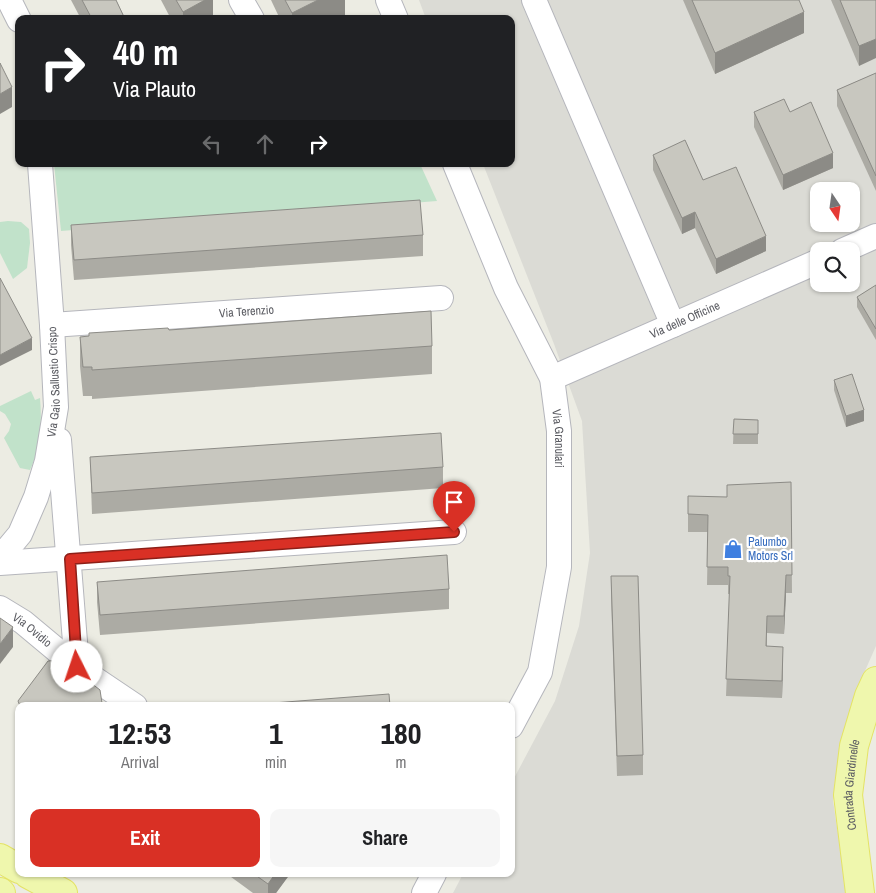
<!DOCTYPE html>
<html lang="en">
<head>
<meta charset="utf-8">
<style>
	:root { --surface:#fff; --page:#f6f6f6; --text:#202124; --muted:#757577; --accent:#d93025 }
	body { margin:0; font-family:"Archivo Narrow",sans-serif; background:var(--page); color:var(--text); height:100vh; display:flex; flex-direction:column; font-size:19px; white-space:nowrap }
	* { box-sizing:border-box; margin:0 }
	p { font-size:16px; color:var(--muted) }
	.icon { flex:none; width:28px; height:28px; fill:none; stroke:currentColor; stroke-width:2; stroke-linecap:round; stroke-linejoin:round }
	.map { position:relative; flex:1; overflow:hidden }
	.panel { position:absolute; left:15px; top:702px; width:500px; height:175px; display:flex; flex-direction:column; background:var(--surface); border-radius:10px; box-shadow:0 1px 4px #0004 }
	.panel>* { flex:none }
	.guide { position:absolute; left:15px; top:15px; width:500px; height:152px; border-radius:10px; box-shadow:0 1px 4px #0004; background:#202124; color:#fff; overflow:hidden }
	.needle { width:32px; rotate:167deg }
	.tools { position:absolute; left:810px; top:182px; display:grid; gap:10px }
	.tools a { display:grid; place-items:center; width:50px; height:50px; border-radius:10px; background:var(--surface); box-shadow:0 1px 4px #0004; font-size:25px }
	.pin { position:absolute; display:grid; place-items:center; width:42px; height:42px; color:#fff; margin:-51px -21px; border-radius:50% 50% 50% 0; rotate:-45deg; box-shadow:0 0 5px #0007 }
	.pin .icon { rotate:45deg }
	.me { position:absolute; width:55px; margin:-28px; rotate:356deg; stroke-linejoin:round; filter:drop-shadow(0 0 4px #0008) }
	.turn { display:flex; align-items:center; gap:18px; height:105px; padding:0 15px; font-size:22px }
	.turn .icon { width:65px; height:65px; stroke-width:2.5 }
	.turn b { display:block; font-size:35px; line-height:42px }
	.lanes { display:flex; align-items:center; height:48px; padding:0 15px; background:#0003; justify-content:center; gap:25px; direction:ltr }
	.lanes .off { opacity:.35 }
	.eta { display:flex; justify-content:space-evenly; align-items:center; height:85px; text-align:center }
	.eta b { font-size:30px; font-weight:700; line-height:35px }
	.primary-button { display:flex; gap:10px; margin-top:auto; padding:10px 15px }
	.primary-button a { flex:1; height:58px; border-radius:10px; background:var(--accent); color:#fff; font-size:20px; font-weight:700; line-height:58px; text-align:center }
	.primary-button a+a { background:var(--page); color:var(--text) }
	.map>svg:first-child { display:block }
</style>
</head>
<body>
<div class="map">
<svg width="876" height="893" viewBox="0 0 876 893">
	<rect width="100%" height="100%" fill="#ecece3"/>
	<path fill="#dbdbd5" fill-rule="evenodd" d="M419 0H876V646L856 691 840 743 833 801 847 893H453L463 874H511V784L555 701 579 626 590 553 582 421 554 344 483 164H511V19H426ZM819 191H851V224H819ZM819 251H851V284H819Z"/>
	<g fill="#c1e2ca">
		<path d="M54 164H420L437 201 61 231Z"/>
		<path d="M8 221 21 222 29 229 30 243 27 268 13 279 0 253V222Z"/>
		<path d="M31 391 35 400 40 398C42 422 41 448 30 470L20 468 4 438 9 431 11 424 5 414 0 411V406Z"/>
	</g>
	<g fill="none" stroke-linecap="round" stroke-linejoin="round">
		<g stroke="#b5b6bc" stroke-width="26">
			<g id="minor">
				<path d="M9 0 19 20"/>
				<path d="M241 0 252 19"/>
				<path d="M388 0 396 19"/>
				<path d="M534 0 673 325"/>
				<path id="s1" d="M455 164 506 288 552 378 559 431V567L540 672 511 726"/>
				<path d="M842 251 876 236"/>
				<path id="s2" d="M52 325 441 298"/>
				<path id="s3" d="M552 378 819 261"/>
				<path d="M59 440 77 667"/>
				<path id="s4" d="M0 558 20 534 36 497 47 461 56 407 52 325 40 164"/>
				<path d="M0 563 454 532"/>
				<path id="s5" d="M0 608 23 622 77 667 135 706"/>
				<path d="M424 893 434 874"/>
			</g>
		</g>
		<g stroke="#e4e364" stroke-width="30">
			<g id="major">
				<path d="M0 858 19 869"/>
				<path d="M28 874 63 893"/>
				<path d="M0 892 1 893"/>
				<path id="s6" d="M860 893 848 795 854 746 869 696 876 681"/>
			</g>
		</g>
		<use href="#minor" stroke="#fff" stroke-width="24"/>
		<use href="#major" stroke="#eff7ad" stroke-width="28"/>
	</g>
	<g fill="#acaba4">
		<path d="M71 0H116L125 19H81Z"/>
		<path d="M161 0H213V19H171Z"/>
		<path d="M271 0H345V16L339 19H280Z"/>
		<path d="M683 0H799L804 33 715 74Z"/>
		<path d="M831 0H876L859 66Z"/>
		<path d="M876 73V191L837 106V90Z"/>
		<path d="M754 112H790L833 168 783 190 754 127Z"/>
		<path d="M653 155 703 180 766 251 716 274 695 228 682 234 653 170Z"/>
		<path d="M71 225 423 235V256L74 280 71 245Z"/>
		<path d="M876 285V340L857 307V297Z"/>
		<path d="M169 330 432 346V374L92 399V396H83L80 366V337Z"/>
		<path d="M834 380 864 421 846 427 834 390Z"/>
		<path d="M734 419 758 420V444H733Z"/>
		<path d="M90 457 443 467V488L92 514Z"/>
		<path d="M791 482 792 593H786L784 634 767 633V646L783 664 782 698 726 696 730 594H728V585H707L708 532H688V514L727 497Z"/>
		<path d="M611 576 643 755V775L617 776 611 596Z"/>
		<path d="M97 582 449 589V609L100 635 97 602Z"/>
		<path d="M227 874H290L276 893H253Z"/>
	</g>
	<g fill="#8c8b86">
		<path d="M205 0H213V19H183V12Z"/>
		<path d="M318 0H345V16L339 19H292V13Z"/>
		<path d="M804 12V33L715 74V53Z"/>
		<path d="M876 39V58L859 66V46Z"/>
		<path d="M12 87V107L0 114V94Z"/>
		<path d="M833 153V168L783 190V175Z"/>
		<path d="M695 212V228L682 234V218Z"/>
		<path d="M766 236V251L716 274V259Z"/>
		<path d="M32 338V350L0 366V355Z"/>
		<path d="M864 410V421L846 427V416Z"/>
		<path d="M786 575V593L784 634V616Z"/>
		<path d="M13 627V647L0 664V644Z"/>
		<path d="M783 647V664L782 698V681Z"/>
		<path d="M275 874H290L276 893H268V884Z"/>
	</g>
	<g fill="#c8c7bf" stroke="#8c8b86">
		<path d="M82 0H116L125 19H92Z"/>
		<path d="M176 0H205L183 12Z"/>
		<path d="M285 0H318L292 13Z"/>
		<path d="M692 0H799L804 12 715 53Z"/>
		<path d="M840 0H876V39L859 46Z"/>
		<path d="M0 63 12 87 0 94Z"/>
		<path d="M876 73V176L837 90Z"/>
		<path d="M784 99 790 112 811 102 833 153 783 175 754 112Z"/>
		<path d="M685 140 703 180 736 167 766 236 716 259 695 212 682 218 653 155Z"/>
		<path d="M420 200 423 235 74 260 71 225Z"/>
		<path d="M0 278 32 338 0 355Z"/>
		<path d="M876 285V329L857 297Z"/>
		<path d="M431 311 432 346 92 370V367H83L80 337 89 336V333L168 328 169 330Z"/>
		<path d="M852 374 864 410 846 416 834 380Z"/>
		<path d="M734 419 758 420V434H733Z"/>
		<path d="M441 433 443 467 92 493 90 457Z"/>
		<path d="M791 482 792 575H786L784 616H767L766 646 783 647 782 681 726 679 730 576H728V567H707L708 515 688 514V496L727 497V485Z"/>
		<path d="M447 555 449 589 100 615 97 582Z"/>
		<path d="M611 576H638L643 755 617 756Z"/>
		<path d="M0 618 13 627 0 644Z"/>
		<path d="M62 660 100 690 102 703 99 706H20L18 701 48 661Z"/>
		<path d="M389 694 390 706H260V704Z"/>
		<path d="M254 874H275L268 884Z"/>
	</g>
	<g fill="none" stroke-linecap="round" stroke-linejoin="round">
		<g stroke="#8d1f18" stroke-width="12">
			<path id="route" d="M77 667 70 559 454 532"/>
		</g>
		<use href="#route" stroke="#d93025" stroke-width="9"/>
	</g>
	<defs>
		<g id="shop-bare" transform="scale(1.5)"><path d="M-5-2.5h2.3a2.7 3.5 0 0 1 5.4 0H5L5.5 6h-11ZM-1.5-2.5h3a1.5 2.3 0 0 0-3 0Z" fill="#3f7fe0" stroke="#fff" stroke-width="2.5" paint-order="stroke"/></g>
	</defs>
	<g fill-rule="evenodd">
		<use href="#shop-bare" x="733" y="549"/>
	</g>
	<g text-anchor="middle" stroke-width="4.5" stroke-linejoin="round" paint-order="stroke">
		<g font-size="12" fill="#5b5c62" stroke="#fff">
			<text dy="4" stroke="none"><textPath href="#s2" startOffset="195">Via Terenzio</textPath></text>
			<text dy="4" stroke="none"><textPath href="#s3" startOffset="145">Via delle Officine</textPath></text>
			<text dy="4" stroke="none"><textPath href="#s4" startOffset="189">Via Gaio Sallustio Crispo</textPath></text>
			<text dy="4" stroke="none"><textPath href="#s1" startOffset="296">Via Granulari</textPath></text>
			<text dy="4" stroke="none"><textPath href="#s5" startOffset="39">Via Ovidio</textPath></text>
			<text dy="4" stroke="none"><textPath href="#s6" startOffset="109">Contrada Giardinelle</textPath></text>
		</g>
		<g font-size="12" fill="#366cbe" stroke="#fff" text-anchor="start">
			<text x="748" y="546">Palumbo<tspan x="748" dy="14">Motors Srl</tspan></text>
		</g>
	</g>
</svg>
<div class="tools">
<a><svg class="needle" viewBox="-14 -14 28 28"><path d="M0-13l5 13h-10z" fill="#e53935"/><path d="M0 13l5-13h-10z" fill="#757577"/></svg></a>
<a><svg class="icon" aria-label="search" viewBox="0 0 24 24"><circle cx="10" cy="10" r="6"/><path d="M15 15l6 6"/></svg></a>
</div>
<div class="pin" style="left:454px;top:532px;background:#d93025"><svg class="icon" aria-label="arrive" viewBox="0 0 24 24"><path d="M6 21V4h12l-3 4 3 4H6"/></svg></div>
<svg class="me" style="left:77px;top:667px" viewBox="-20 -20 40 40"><circle r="19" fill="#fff"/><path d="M0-13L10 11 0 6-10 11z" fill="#d93025"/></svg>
<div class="guide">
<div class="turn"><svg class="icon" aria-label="right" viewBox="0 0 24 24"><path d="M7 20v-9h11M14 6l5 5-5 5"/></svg><div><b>40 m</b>Via Plauto</div></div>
<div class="lanes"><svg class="icon off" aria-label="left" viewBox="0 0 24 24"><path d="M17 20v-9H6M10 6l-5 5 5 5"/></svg><svg class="icon off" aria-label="ahead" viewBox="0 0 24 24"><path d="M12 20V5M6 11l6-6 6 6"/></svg><svg class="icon" aria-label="right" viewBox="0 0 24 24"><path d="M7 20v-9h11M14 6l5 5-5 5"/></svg></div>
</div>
<section class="panel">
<div class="eta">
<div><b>12:53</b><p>Arrival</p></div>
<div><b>1</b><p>min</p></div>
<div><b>180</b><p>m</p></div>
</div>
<div class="primary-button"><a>Exit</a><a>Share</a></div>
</section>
</div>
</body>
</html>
